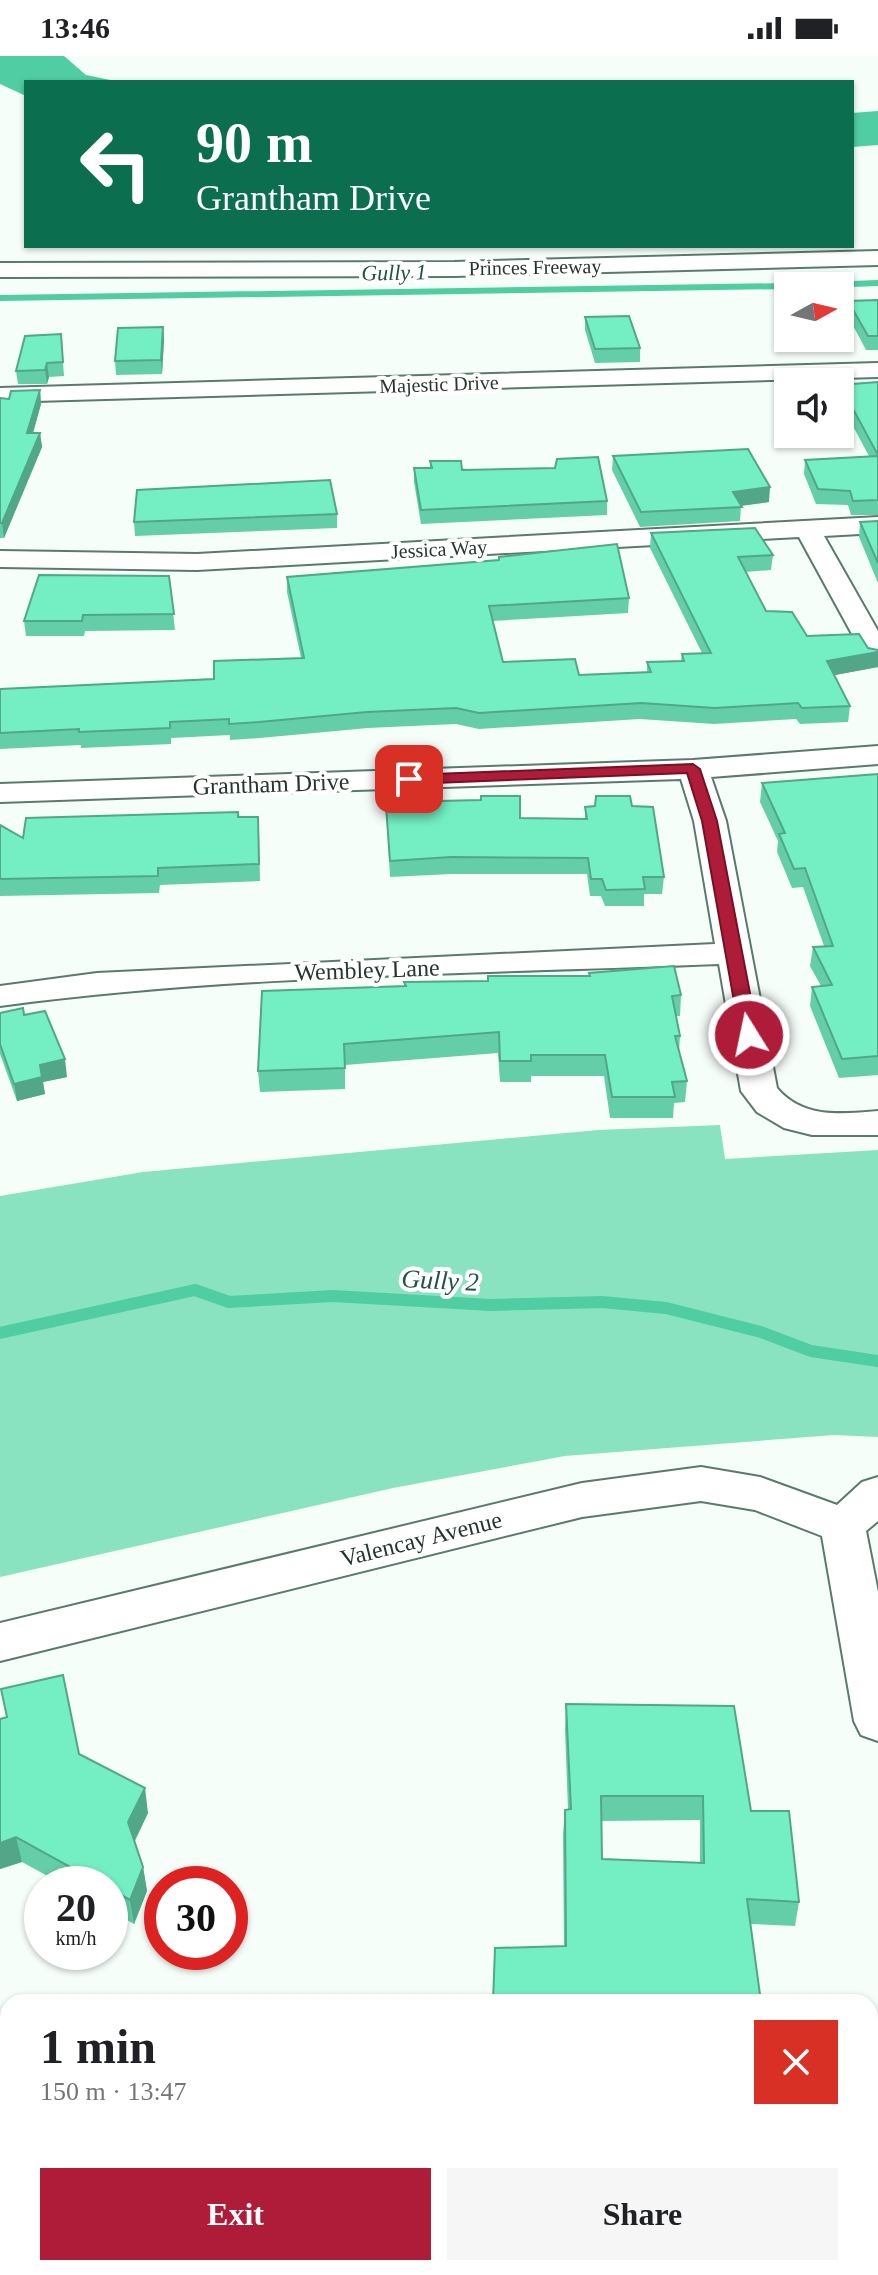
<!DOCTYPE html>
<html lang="en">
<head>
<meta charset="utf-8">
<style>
	:root { --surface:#fff; --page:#f6f6f6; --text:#202124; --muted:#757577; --accent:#af1c39 }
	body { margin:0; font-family:"Times New Roman",serif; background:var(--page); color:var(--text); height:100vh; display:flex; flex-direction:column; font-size:30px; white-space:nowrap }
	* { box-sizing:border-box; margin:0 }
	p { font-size:26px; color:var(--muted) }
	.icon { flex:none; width:44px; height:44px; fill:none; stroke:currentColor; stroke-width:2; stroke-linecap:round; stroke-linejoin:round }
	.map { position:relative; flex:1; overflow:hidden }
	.drawer { position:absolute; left:0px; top:1938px; width:878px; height:282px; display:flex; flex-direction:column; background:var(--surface); border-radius:24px 24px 0 0; box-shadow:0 2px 6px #0004 }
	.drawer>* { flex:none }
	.banner { position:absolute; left:24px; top:24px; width:830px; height:168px; border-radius:0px; box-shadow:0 2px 6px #0004; background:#0b6e4f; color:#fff; overflow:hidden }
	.needle { width:52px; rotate:82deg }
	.tools { position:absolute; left:774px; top:216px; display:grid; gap:16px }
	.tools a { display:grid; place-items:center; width:80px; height:80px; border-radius:0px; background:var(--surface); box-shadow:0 2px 6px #0004; font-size:40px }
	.speed { position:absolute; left:24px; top:1810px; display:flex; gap:16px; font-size:40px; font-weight:700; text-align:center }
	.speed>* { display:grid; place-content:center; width:104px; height:104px; border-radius:50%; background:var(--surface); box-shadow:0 2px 6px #0004; line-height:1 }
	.speed small { font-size:20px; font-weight:400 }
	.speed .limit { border:12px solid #d22; background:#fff; color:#111 }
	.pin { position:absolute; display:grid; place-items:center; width:68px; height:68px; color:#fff; margin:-34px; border-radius:16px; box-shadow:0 4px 12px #0006 }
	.me { position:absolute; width:88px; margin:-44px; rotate:350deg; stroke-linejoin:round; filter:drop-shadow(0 0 6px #0008) }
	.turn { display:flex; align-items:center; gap:28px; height:168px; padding:0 40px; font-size:36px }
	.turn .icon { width:104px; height:104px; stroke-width:2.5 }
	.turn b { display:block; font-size:56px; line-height:68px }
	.round { display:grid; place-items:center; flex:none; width:84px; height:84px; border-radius:0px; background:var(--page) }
	.head { display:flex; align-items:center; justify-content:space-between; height:136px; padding:0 40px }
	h1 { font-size:48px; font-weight:600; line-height:60px }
	.action { display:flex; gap:16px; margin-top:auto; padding:16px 40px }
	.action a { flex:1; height:92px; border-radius:0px; background:var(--accent); color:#fff; font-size:32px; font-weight:600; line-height:92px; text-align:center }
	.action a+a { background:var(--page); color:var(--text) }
	.status { display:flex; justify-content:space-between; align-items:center; height:56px; padding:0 40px; background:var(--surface); direction:ltr }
	.status svg { height:22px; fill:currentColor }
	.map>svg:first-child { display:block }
</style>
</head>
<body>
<div class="status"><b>13:46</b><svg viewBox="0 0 49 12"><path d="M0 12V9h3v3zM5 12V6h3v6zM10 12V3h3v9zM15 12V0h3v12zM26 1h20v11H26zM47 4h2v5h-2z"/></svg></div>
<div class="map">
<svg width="878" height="2219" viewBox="0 0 878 2219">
	<rect width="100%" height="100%" fill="#f6fefa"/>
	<path fill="#8ae3c0" d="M720 1069 725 1103 878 1094V1381L834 1379 565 1400 393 1432 0 1521V1140L143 1116 598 1074Z"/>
	<g fill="#50cda3">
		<path d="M0 0H64L86 19 120 26H26V40L0 28Z"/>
		<path d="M878 55V89L852 91V57Z"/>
	</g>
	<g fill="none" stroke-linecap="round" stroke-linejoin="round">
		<g stroke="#50cda3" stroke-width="6">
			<path d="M799 230 878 227"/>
			<path d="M0 242 788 230"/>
		</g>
		<path stroke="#50cda3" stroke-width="12" d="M0 1277 195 1234 229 1246 333 1240 491 1249 602 1246 666 1252 761 1276 811 1295 878 1305"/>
		<g stroke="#597a6c" stroke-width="4">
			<g id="minor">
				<path d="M878 307V321L0 346V332Z"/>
				<path d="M878 461V477L824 480 878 575V608L868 606 864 600 799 481 197 514 0 511V495L197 498Z"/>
				<path d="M878 690V708L711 721 726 765 777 1032C803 1063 842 1058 878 1055V1079H812L784 1072 757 1056 741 1035 719 908C480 918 237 918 0 950V930L97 917 715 888 694 765 681 723 0 746V728L693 704Z"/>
				<path d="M701 1411 760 1421 837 1449 862 1426 878 1421V1465L866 1475 878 1536V1685L861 1679 854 1665 822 1480 755 1454 701 1445 582 1461 0 1605V1567L582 1427Z"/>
			</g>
		</g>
		<g stroke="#597a6c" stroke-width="4">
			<path id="highway" d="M878 195V209L454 220 0 221V207L454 206Z"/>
		</g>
		<use href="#minor" fill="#fff" fill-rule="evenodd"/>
		<use href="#highway" fill="#fff" fill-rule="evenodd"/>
	</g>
	<g fill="#64cea8" fill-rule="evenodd">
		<path d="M878 244V294H866L847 258 848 245Z"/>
		<path d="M585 261 640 292V306L595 307 585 274Z"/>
		<path d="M163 271 164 284 162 318 116 319 115 305Z"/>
		<path d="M61 278 64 320 49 321 47 328H18L16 315Z"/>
		<path d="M878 326V459H851L848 449 816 448 804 418 805 404 869 400 840 346V328Z"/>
		<path d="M40 334 41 348 33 377H40L42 391 4 482H0V342L9 343Z"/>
		<path d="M613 400 769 446 741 450 740 465 640 471 612 414Z"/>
		<path d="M430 405 607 445V459L421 468 414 426V412H430Z"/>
		<path d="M337 458V472L135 480 134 466Z"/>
		<path d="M878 465V527L859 481 860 466Z"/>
		<path d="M651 477 773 499 771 514 745 516 766 555 807 580 878 594V611L834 619 850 650 848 666 800 668 796 663 714 668 640 663 479 673 456 668 368 672 260 682 230 684V679L171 682V688L81 692V689L0 693V633L214 623 301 602 287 536V521L629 542 628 557 493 565 503 606 579 619 647 616V606L681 605 682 598 702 597 650 492Z"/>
		<path d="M169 520 175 574 85 575 84 580H26L24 565Z"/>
		<path d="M878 718V1019L839 1022 810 950 812 931 821 930 810 910 813 891 824 890 803 831 792 832 777 796 778 785 760 746 762 727Z"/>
		<path d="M386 750 520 762 585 763V751L632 750 664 821 662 838H644V850H605L601 840H590L587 818H451L390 821Z"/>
		<path d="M238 761 259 777 260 825 160 829 159 837 0 840V769L23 782Z"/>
		<path d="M589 917 681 939 680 960H676L680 980 679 996 687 1025 685 1046 674 1047 673 1062H610L604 1020H531V1026H500L498 997 345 1009V1033L260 1036 258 1015 404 930V926L488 925 589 920Z"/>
		<path d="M0 957 24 959 67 1021 43 1026 45 1038 17 1045 0 998Z"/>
		<path d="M566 1648 751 1755 799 1846 795 1870 751 1868 564 1890 563 1778 565 1754H568L565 1673ZM700 1764V1807L602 1803 601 1765Z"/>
		<path d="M0 1663 79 1698 148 1757 135 1785 143 1811 147 1835 134 1868 110 1855V1828H62L22 1806 0 1813Z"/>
		<path d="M169 2212 458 2219H170Z"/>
	</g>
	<g fill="#51a788">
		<path d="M163 271 164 284 162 318 161 304Z"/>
		<path d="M47 307 49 321 47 328 45 314Z"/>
		<path d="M40 334 41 348 29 391 27 377Z"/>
		<path d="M40 377 42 391 4 482 2 467Z"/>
		<path d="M770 431 769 446 731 451 733 436Z"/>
		<path d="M878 596V611L825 621 827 605Z"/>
		<path d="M65 1003 67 1021 43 1026 45 1038 17 1045 14 1028 40 1009Z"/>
		<path d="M145 1732 148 1757 132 1790 128 1766Z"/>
		<path d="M16 1781 22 1806 0 1813V1787Z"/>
		<path d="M143 1811 147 1835 134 1868 130 1844Z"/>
		<path d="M83 2212H113L112 2219H63V2217Z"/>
	</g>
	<g fill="#74efc3" stroke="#51a788" stroke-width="2" fill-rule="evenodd">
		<path d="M878 244V280H868L848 245Z"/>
		<path d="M629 260 640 292 595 293 585 261Z"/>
		<path d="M163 271 161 304 115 305 118 272Z"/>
		<path d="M61 278 63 306 47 307 45 314 16 315 25 280Z"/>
		<path d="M878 326V399L840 329Z"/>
		<path d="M40 334 27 377H40L2 467H0V342L9 343 11 335Z"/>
		<path d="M748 393 770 431 733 436 742 451 641 456 613 400Z"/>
		<path d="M878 400V444L853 445 850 435 818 433 805 404Z"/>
		<path d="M598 401 607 445 421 454 414 412H432L430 405H461L462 414 555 412 557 403Z"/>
		<path d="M330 424 337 458 134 466 137 434Z"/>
		<path d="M878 465V507L860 466Z"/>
		<path d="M755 472 773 499 738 501 766 555 792 556 807 580 859 578 868 592 878 594V596L827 605 850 650 802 652 798 647 715 652 641 647 479 657 456 652 367 656 259 666 229 668V663L170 666V672L79 676V673L0 677V633L214 623V605L304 602 287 521 499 504V501L617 488 629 542 489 550 503 606 575 603 579 619 651 616 647 606 684 605 682 598 711 597 651 477Z"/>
		<path d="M39 519 169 520 174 558 83 559 82 565H24Z"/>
		<path d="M878 718V1000L842 1003 812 931 832 929 813 891 833 890 805 812 794 813 779 778 785 777 762 727Z"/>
		<path d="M481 740H520V762L587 763 585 751 595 750 596 740H630L632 750 653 751 664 821H643L645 833 606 834 602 823H591L588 802 451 801 390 805 386 750H398L397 746 481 744Z"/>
		<path d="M238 756V761H258L259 808 158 812V820L0 823V769L23 782 26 762Z"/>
		<path d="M674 910 681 939 672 940 680 980H675L687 1025 672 1026 675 1041H612L605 999H531V1005H500L499 976 344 988 345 1012 258 1015 262 935 406 930 404 926 488 925V920H590L589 917Z"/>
		<path d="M23 952 24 959 45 955 65 1003 40 1009 42 1021 14 1028 0 988V957Z"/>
		<path d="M63 1619 79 1698 145 1732 128 1766 143 1811 130 1844 110 1833V1828H101L16 1781 0 1787V1663L7 1661 1 1633Z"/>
		<path d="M566 1648 734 1650 751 1755H789L799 1846 747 1843 761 1946H493L495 1892 566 1890 565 1754 571 1753ZM601 1740H703L704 1807 602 1803Z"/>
		<path d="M11 2212H83L63 2217V2219H11Z"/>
		<path d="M169 2212H458V2219H328V2216H169Z"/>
	</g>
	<path fill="#af1c39" stroke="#721225" stroke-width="2" d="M693 708 700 713 717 765 758 979 749 985 740 979 702 765 687 717 409 728 402 723 409 719Z"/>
	<g text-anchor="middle" stroke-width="8" stroke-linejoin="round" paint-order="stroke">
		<g font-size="20" fill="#27352f" stroke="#fff">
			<text transform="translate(535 211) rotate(-1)" y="7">Princes Freeway</text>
			<text transform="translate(439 328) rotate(-2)" y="7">Majestic Drive</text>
			<text transform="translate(439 493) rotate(-3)" y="7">Jessica Way</text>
		</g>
		<g font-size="22" font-style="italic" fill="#205341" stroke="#fff">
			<text transform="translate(394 216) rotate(-1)" y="8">Gully 1</text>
		</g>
		<g font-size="24" fill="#27352f" stroke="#fff">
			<text transform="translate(271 728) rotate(-2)" y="8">Grantham Drive</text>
			<text transform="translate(367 914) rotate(-2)" y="8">Wembley Lane</text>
			<text transform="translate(421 1483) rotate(-14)" y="8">Valencay Avenue</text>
		</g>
		<g font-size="26" font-style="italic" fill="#205341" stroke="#fff">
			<text transform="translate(440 1224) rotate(3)" y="9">Gully 2</text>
		</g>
	</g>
</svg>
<div class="tools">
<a><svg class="needle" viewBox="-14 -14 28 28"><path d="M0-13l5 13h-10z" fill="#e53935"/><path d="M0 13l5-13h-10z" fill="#757577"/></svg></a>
<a><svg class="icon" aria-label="sound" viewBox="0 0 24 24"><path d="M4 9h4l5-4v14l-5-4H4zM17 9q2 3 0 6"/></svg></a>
</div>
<div class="speed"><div>20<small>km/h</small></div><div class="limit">30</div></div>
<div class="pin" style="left:409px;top:723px;background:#d93025"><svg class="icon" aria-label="arrive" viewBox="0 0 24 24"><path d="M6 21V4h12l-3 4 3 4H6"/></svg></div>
<svg class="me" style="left:749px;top:979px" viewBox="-20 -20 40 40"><circle r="17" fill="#af1c39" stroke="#fff" stroke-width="3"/><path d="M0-11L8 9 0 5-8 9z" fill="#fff"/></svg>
<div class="banner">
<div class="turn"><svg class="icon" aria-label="left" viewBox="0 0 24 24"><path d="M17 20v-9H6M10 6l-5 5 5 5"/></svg><div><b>90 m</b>Grantham Drive</div></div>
</div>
<section class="drawer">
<div class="head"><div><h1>1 min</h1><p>150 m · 13:47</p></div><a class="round" style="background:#d93025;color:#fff"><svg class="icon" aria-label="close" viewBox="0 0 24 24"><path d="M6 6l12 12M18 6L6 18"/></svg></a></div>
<div class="action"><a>Exit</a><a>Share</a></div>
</section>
</div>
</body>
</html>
